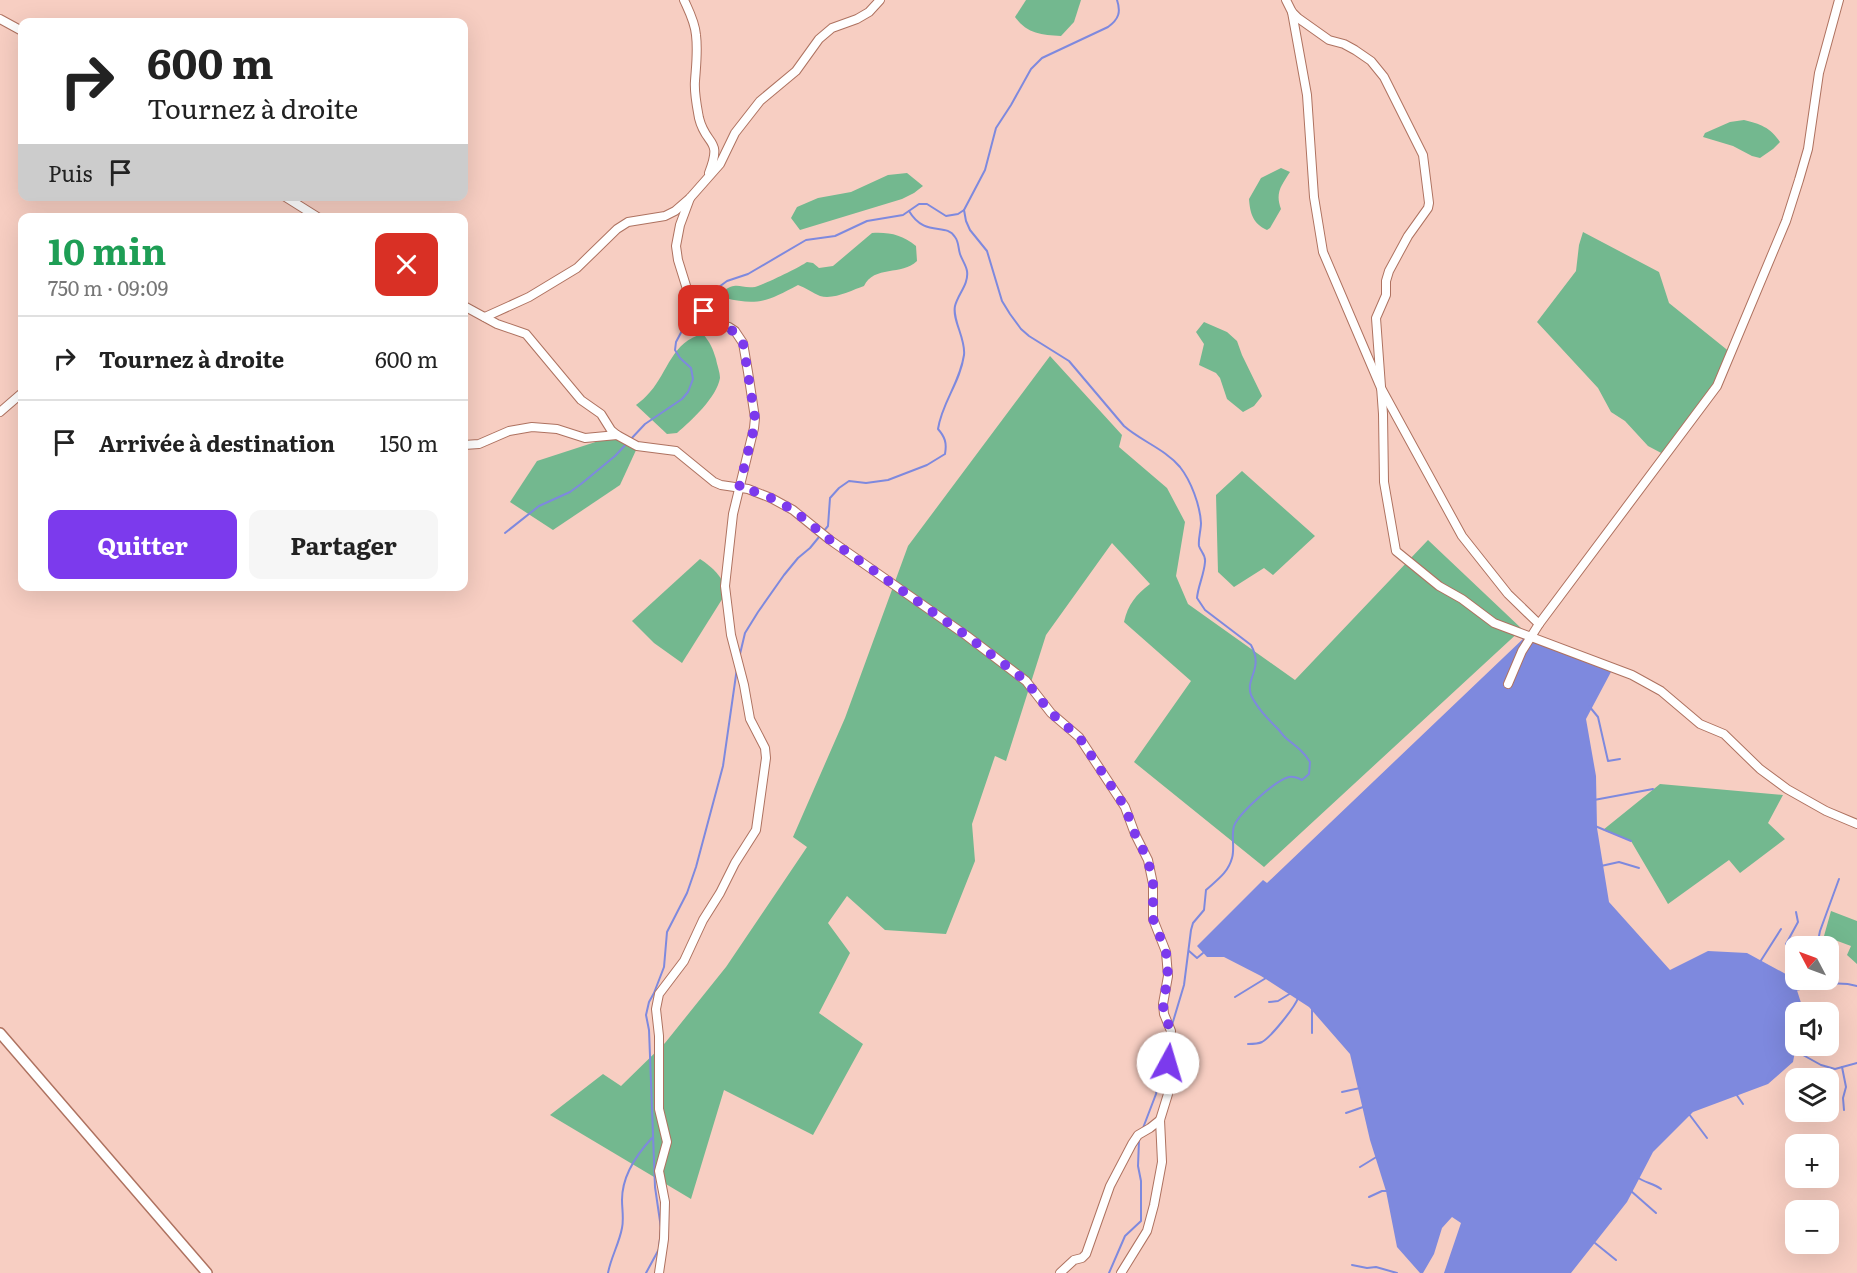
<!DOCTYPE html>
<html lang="fr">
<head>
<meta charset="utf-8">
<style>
	:root { --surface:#fff; --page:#f6f6f6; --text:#222; --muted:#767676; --line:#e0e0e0; --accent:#7c3aed }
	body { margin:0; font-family:Literata,serif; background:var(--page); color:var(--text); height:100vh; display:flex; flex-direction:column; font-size:22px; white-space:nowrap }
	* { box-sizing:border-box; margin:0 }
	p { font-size:20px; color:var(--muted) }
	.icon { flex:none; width:33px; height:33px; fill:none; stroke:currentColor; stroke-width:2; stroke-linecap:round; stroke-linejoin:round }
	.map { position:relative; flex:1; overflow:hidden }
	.drawer { position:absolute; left:18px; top:213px; width:450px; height:378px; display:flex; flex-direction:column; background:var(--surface); border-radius:12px; box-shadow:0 6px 24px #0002 }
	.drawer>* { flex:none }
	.hud { position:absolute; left:18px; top:18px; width:450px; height:183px; border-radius:12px; box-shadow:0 6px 24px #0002; background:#fff; color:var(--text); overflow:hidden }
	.needle { width:39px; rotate:311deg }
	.fabs { position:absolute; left:1785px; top:936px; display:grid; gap:12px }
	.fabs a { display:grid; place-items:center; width:54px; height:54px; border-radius:12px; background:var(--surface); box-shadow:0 6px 24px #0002; font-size:30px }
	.pin { position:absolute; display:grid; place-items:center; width:51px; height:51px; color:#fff; margin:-26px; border-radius:12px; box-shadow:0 3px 9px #0006 }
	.me { position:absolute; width:66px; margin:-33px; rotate:6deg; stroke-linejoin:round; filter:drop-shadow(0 0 4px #0008) }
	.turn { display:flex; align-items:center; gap:21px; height:126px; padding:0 30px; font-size:27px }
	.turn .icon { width:78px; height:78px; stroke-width:2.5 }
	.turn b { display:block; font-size:42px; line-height:51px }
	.then { display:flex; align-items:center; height:57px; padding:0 30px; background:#0003; gap:12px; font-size:22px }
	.round { display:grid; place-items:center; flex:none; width:63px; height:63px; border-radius:12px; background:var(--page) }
	.head { display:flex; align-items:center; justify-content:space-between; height:102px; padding:0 30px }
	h1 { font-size:36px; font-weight:700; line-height:45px; color:#1e9e55 }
	.primary-button { display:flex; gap:12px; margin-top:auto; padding:12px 30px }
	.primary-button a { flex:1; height:69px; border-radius:12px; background:var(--accent); color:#fff; font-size:24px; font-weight:700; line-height:69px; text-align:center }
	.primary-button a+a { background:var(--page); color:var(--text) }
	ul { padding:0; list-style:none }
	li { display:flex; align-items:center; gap:18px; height:84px; padding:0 30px; border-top:2px solid var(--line) }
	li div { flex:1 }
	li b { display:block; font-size:22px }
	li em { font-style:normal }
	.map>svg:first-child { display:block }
</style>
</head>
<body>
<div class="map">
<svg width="1857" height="1273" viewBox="0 0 1857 1273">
	<rect width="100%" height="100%" fill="#f7cec2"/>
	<g fill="#73b88f">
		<path d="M1026 0H1081L1074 22 1061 36C1041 35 1027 34 1015 17Z"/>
		<path d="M1744 120C1760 124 1770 127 1780 142L1773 149 1760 158 1752 156 1733 146 1703 137 1705 133 1730 122Z"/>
		<path d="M1281 168 1290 172C1281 186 1275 193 1281 209L1270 228 1267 230C1253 224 1250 213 1249 199L1261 178Z"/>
		<path d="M907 173 923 186 914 193 902 199 800 230 791 218 797 207 818 198 851 192 888 175Z"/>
		<path d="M1583 232 1659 272 1669 303 1731 353 1717 386 1665 455 1648 446 1625 421 1611 412 1598 388 1537 322 1576 271 1579 245Z"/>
		<path d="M872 233C890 232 902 235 916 246L917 261C902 276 874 265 864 286 852 290 834 300 820 296 813 293 806 288 798 285 768 301 758 306 725 298L723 291C738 281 740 289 755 287 763 285 800 267 807 262L813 263 819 268 833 266Z"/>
		<path d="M1204 322 1227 332 1237 341 1242 355 1262 396 1254 406 1243 412 1227 399 1220 378 1216 373 1199 365 1204 344 1196 332Z"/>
		<path d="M703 334C710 342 713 349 716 359 717 365 720 372 720 378 717 397 691 421 677 433L667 434 636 405C641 401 646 397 650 392 668 372 672 341 703 334Z"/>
		<path d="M1050 356 1122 435 1119 447 1167 488 1185 522 1176 576 1188 604 1295 680 1428 540 1522 629 1264 867 1134 762 1191 681 1124 622C1128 604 1136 595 1150 584L1112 543 1046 635 1006 761 995 756 972 824 975 861 946 934 885 930 847 896 828 923 850 953 819 1013 863 1044 813 1135 724 1090 691 1199 550 1115 603 1074 621 1086 665 1043 726 967 807 847 793 837 845 718 908 546Z"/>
		<path d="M617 435 637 448 620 485 553 530 510 502 537 461Z"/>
		<path d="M1242 471 1315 536 1273 575 1264 568 1234 587 1218 572 1216 495Z"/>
		<path d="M700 559C712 567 724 577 726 593L682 663 654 643 632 621Z"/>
		<path d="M1660 784 1783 795 1768 823 1785 839 1740 873 1729 860 1668 904 1631 841 1603 830Z"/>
		<path d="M1831 911 1857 921V964L1847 955 1851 946 1824 936Z"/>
	</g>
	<path fill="#7e89de" d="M1525 637 1612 670 1586 719 1596 776 1597 828 1609 902 1670 970 1708 951 1747 953 1793 978 1803 1009 1802 1012H1796V1046L1793 1062 1768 1084 1693 1112 1653 1152 1627 1202 1571 1273H1444L1461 1223 1452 1217 1442 1228 1434 1254 1423 1273H1420L1397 1247 1386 1191 1370 1140 1350 1054 1309 1007 1261 976 1224 957H1207L1197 946 1263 880 1267 883Z"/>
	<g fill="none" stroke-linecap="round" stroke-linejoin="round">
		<g stroke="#7e89de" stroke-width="2">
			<path d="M964 210 966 221 970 230 987 251 1002 301 1010 314 1021 329 1029 336 1069 361 1124 426C1141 441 1165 449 1180 467 1191 481 1200 505 1201 523 1201 530 1198 539 1199 546 1201 552 1206 555 1205 562 1204 575 1198 586 1197 598L1205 610 1251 645C1264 669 1245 678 1251 695 1257 708 1268 719 1278 729 1281 732 1283 736 1287 739 1297 747 1304 752 1310 762L1309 774 1302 780C1298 778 1294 776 1289 777 1276 780 1239 813 1234 826 1231 836 1235 849 1232 858 1228 873 1217 880 1206 890L1204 910 1193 923 1191 930 1184 985 1172 1025"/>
			<path d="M695 307 700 301 727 281 748 274 806 240 835 236 867 221 903 215 919 204H927L946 216 958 214 964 210 985 170 996 128 1011 105 1031 69 1042 58 1108 27C1119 19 1121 12 1117 0"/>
			<path d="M505 533 539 506 570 492 581 484 615 456 645 424 682 399 688 392 693 379 691 368 680 358 675 350 676 342 692 312"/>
			<path d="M740 654 745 633 758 612 784 575 798 558 810 548 828 526 830 498 839 488 849 481 866 483 888 480 927 465 945 454C947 443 945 437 938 429 942 402 960 383 964 355 966 339 952 320 955 306 958 294 969 284 967 271 966 265 962 260 960 254 958 248 959 242 955 237 946 222 925 238 909 211"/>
			<path d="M1589 706 1598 717 1608 761 1620 759"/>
			<path d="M1594 800 1653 789"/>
			<path d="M1595 826 1631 841"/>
			<path d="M1601 866 1619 862 1639 868"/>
			<path d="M1786 944 1798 922 1796 912"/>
			<path d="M1817 946 1820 931 1839 879"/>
			<path d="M1189 951 1197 958 1203 953"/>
			<path d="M1760 962 1781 929"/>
			<path d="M1808 988 1810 980"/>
			<path d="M1795 990C1816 986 1836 980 1857 986"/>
			<path d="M1235 997 1266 978"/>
			<path d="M1269 1002 1278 1001 1291 993"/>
			<path d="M1312 1009V1033"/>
			<path d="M1248 1044C1252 1044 1258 1044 1262 1042 1271 1037 1295 1007 1298 998"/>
			<path d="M1794 1050 1821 1065 1835 1069 1857 1063"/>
			<path d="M1842 1067 1846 1087 1843 1098 1844 1110"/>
			<path d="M1342 1092 1360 1088"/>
			<path d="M1736 1094 1743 1104"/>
			<path d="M1346 1113 1363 1107"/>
			<path d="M1689 1114 1707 1138"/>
			<path d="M1143 1128 1156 1094 1164 1044 1168 1036"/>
			<path d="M1360 1167 1378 1156"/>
			<path d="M1637 1177C1645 1183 1653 1183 1661 1189"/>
			<path d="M1631 1191 1656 1213"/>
			<path d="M1369 1197 1382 1191H1389"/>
			<path d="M1595 1243 1616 1260"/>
			<path d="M1352 1265 1367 1268 1376 1267 1397 1273"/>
			<path d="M608 1273C611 1257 619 1244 622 1228 624 1219 622 1209 622 1200 622 1176 637 1154 652 1138"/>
			<path d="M646 1273 659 1249 661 1228 655 1187 649 1030 646 1015 649 1002 654 993 664 967 667 932 687 893 696 867 723 766 737 668"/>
			<path d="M1109 1273 1125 1236 1141 1221V1181L1138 1166 1139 1140"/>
		</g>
		<g stroke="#ae7260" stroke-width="10">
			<g id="minor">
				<path d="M684 0C689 11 695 22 696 35 698 51 696 66 695 81 694 93 697 107 699 118 706 147 723 137 709 173"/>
				<path d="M1286 0 1292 12 1298 18 1329 40 1344 44 1355 50 1371 61 1384 77 1423 155 1429 203 1428 208 1408 236 1389 271 1386 281V295L1376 318 1383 414 1384 482 1396 551 1439 586 1462 599 1494 623 1632 675 1661 691 1700 724 1724 734 1760 769 1787 789 1826 811 1857 824"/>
				<path d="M1292 12 1307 95 1314 197 1323 252 1381 388 1462 536 1508 594 1539 624 1717 386 1786 221 1799 180 1808 149 1819 73 1839 0"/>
				<path d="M0 19 22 31"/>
				<path d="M284 196 319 218"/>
				<path d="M464 306 497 324 526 334 581 400 601 414 611 430 617 435 637 446 676 451 714 482 721 485 748 489 771 498 793 510 830 540 967 636 1026 681 1051 713 1079 737 1125 807 1135 834 1148 860 1153 884V919L1166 952 1168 976 1163 1004 1164 1014 1171 1031 1166 1080 1168 1094 1160 1120 1162 1162 1154 1205 1147 1231 1121 1273"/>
				<path d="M485 317 529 297 577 268 617 229 628 222 665 216 675 211 690 198 720 164 735 133 760 101 796 71 819 39 832 28 857 19 869 12 880 0"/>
				<path d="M0 412 22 393"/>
				<path d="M464 445 479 444 509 431 532 427 557 429 585 438 617 435"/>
				<path d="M1508 684 1522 651 1539 624"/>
				<path d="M659 1273 664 1239 665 1202 659 1171 667 1142 659 1109V1036L656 1009 659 994 684 961 703 920 720 893 735 863 756 830 766 758 765 748 750 719 744 685 731 635 725 586 733 514 754 428 755 418 748 372 743 343 735 331 729 327 711 321 704 311 692 309 689 306 687 289 678 260 676 246 680 225 690 198"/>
				<path d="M1060 1273 1074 1260 1082 1258 1086 1254 1110 1186 1132 1144 1138 1135 1150 1128 1160 1120"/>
			</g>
		</g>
		<g stroke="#ae7260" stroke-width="12">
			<path id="tertiary" d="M0 1033 207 1273"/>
		</g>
		<use href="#minor" stroke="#fff" stroke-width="8"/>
		<use href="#tertiary" stroke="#fff" stroke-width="9"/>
	</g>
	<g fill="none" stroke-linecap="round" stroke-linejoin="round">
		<path stroke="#7c3aed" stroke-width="10" stroke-dasharray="0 18" d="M704 311 711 321 729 327 743 343 755 418 754 428 739 488 748 489 771 498 793 510 830 540 967 636 1026 681 1051 713 1079 737 1125 807 1135 834 1148 860 1153 884V919L1166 952 1168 976 1163 1004 1164 1014 1171 1031 1168 1063"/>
	</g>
</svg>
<div class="fabs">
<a><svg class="needle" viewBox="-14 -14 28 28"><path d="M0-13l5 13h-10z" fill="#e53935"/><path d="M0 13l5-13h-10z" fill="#767676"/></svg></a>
<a><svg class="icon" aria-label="sound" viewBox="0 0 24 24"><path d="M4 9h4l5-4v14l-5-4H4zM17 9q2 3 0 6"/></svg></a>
<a><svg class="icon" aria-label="layers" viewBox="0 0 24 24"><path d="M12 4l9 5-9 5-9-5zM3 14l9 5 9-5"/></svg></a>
<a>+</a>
<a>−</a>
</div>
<div class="pin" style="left:704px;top:311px;background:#d93025"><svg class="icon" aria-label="arrive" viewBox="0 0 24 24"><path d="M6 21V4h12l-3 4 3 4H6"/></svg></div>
<svg class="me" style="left:1168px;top:1063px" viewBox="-20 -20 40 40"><circle r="19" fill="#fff"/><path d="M0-13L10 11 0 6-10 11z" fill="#7c3aed"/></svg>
<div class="hud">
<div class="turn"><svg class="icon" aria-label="right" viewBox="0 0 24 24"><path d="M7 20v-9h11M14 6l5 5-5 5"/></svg><div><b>600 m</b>Tournez à droite</div></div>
<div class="then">Puis<svg class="icon" aria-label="arrive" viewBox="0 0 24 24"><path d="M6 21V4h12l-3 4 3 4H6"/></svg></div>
</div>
<section class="drawer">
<div class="head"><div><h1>10 min</h1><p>750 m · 09:09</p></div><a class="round" style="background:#d93025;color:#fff"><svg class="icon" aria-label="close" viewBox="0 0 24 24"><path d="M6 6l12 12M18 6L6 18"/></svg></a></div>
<ul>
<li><svg class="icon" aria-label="right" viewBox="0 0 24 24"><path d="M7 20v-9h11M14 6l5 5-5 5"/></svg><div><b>Tournez à droite</b></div><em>600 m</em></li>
<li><svg class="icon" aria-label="arrive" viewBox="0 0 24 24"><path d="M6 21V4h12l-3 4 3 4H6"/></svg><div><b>Arrivée à destination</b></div><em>150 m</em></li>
</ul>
<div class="primary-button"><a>Quitter</a><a>Partager</a></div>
</section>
</div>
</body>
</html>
